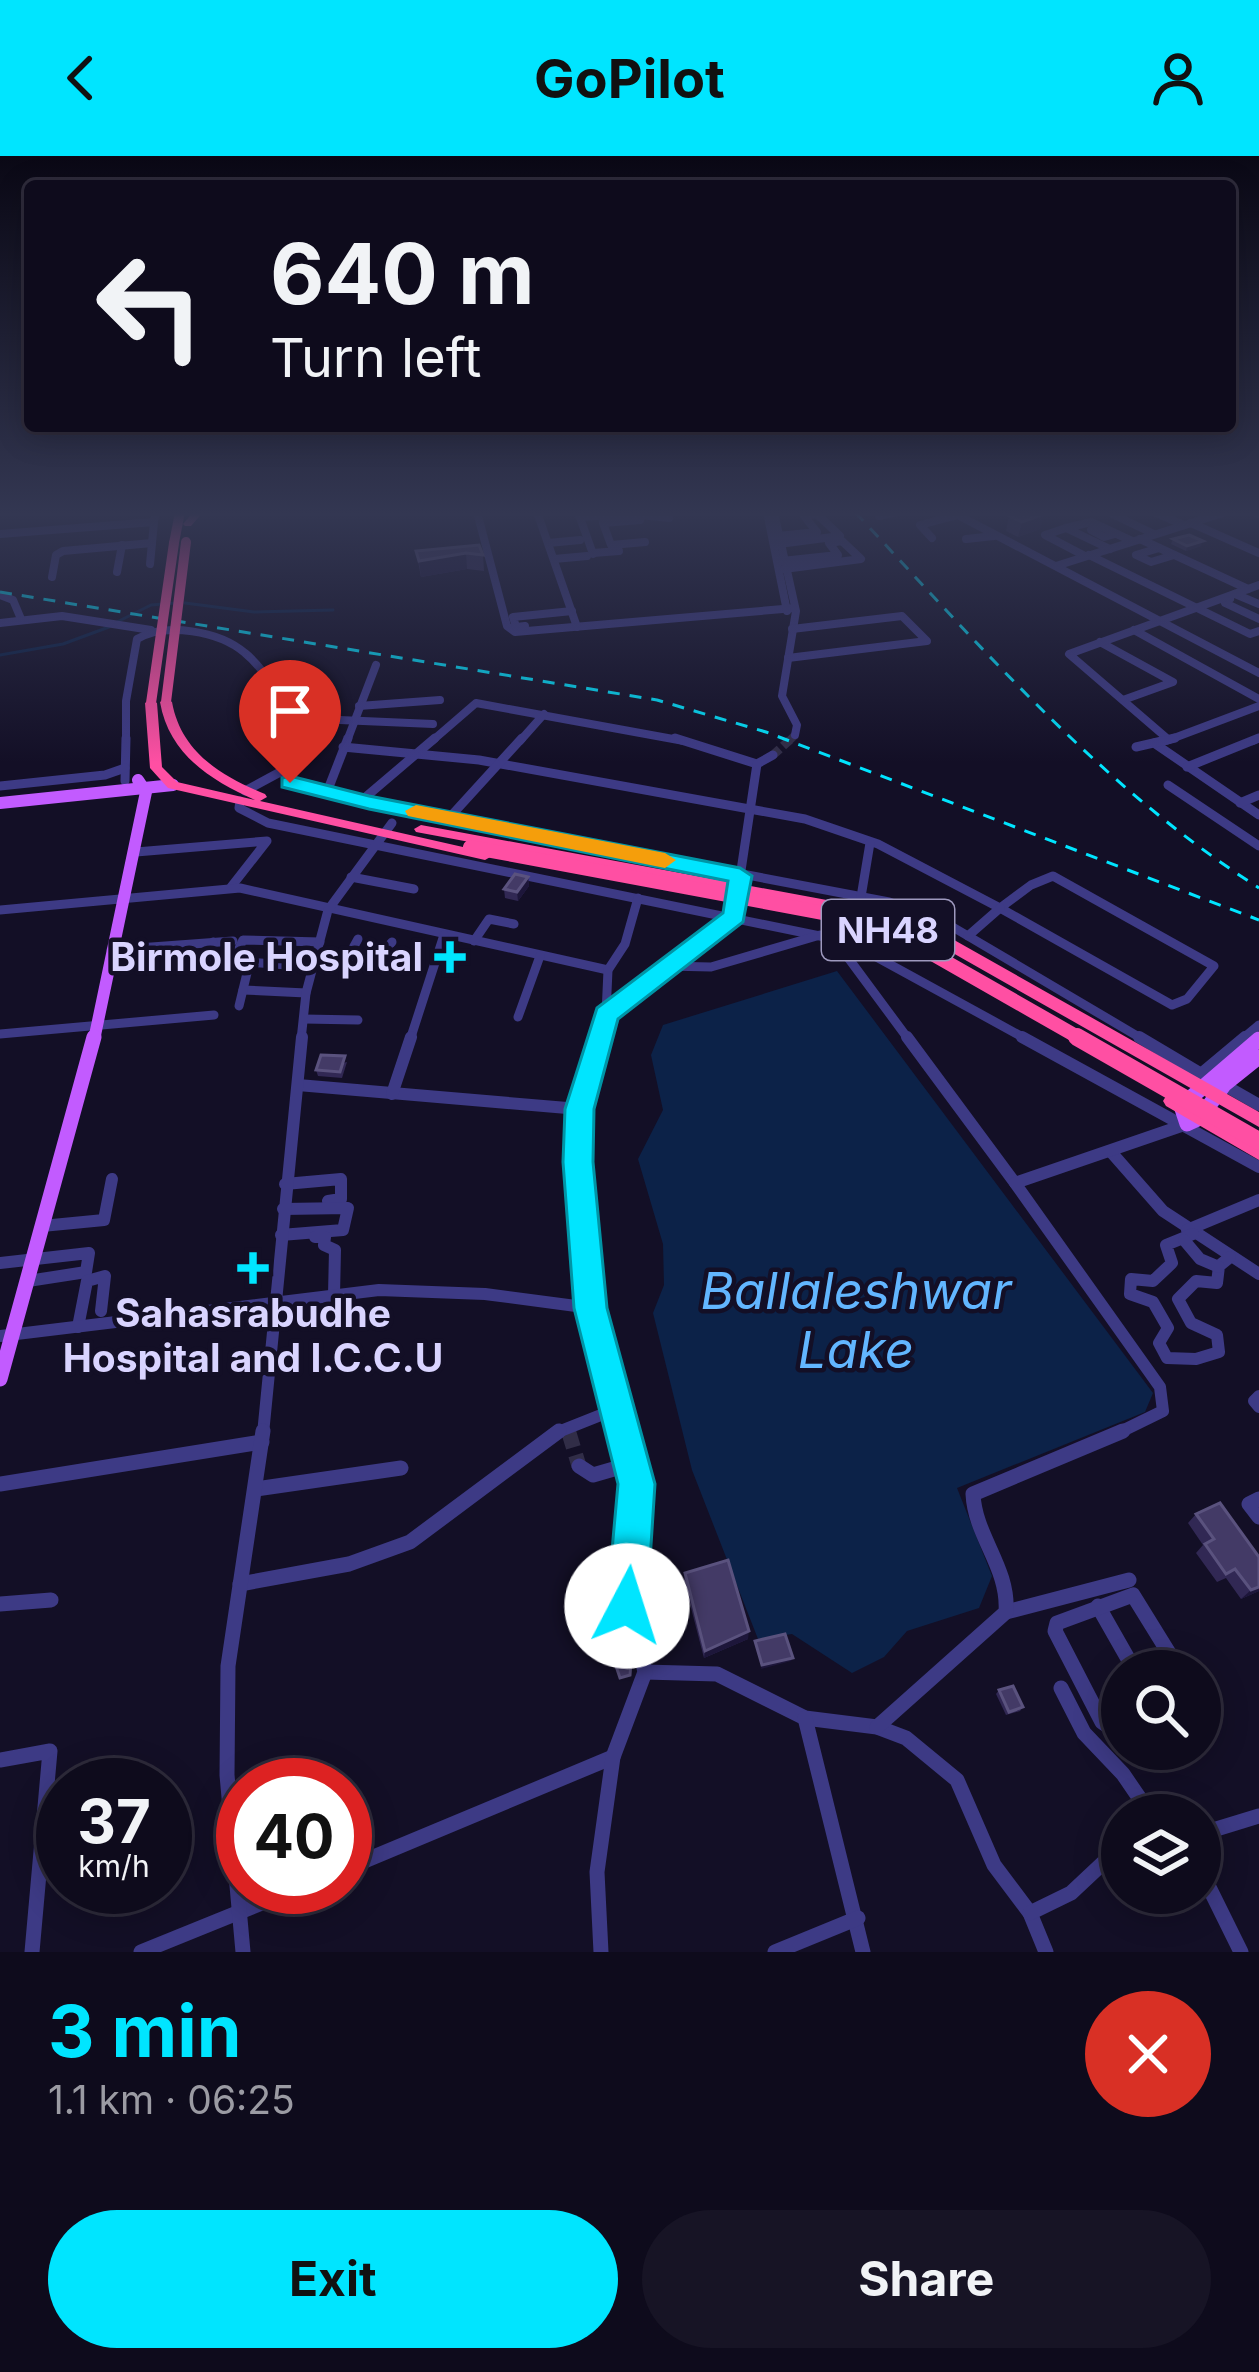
<!DOCTYPE html>
<html lang="en">
<head>
<meta charset="utf-8">
<style>
	:root { --surface:#0e0b1c; --page:#171425; --text:#f1f3f6; --muted:#9b9ba3; --line:#2e2b3b; --accent:#00e5ff }
	body { margin:0; font-family:Inter,sans-serif; background:var(--page); color:var(--text); height:100vh; display:flex; flex-direction:column; font-size:45px; white-space:nowrap }
	* { box-sizing:border-box; margin:0 }
	p { font-size:39px; color:var(--muted) }
	.icon { flex:none; width:66px; height:66px; fill:none; stroke:currentColor; stroke-width:2; stroke-linecap:round; stroke-linejoin:round }
	.map { position:relative; height:1796px; overflow:hidden }
	.side { display:flex; flex-direction:column; background:var(--surface); flex:1 }
	.side>* { flex:none }
	.top-card { position:absolute; left:24px; top:24px; width:1212px; height:252px; border-radius:12px; box-shadow:0 6px 30px #0003,0 0 0 3px var(--line); background:#0e0b1c; color:var(--text); overflow:hidden }
	.tools { position:absolute; left:1101px; top:1494px; display:grid; gap:24px }
	.tools a { display:grid; place-items:center; width:120px; height:120px; border-radius:50%; background:var(--surface); box-shadow:0 6px 30px #0003,0 0 0 3px var(--line); font-size:60px }
	.speed { position:absolute; left:36px; top:1602px; display:flex; gap:24px; font-size:60px; font-weight:700; text-align:center }
	.speed>* { display:grid; place-content:center; width:156px; height:156px; border-radius:50%; background:var(--surface); box-shadow:0 6px 30px #0003,0 0 0 3px var(--line); line-height:1 }
	.speed small { font-size:30px; font-weight:400 }
	.speed .limit { border:18px solid #d22; background:#fff; color:#111 }
	.pin { position:absolute; display:grid; place-items:center; width:102px; height:102px; color:#fff; margin:-123px -51px; border-radius:50% 50% 50% 0; rotate:-45deg; box-shadow:0 0 12px #0007 }
	.pin .icon { rotate:45deg }
	.me { position:absolute; width:132px; margin:-66px; rotate:5deg; stroke-linejoin:round; filter:drop-shadow(0 0 9px #0008) }
	.turn { display:flex; align-items:center; gap:42px; height:252px; padding:0 48px; font-size:54px }
	.turn .icon { width:156px; height:156px; stroke-width:2.5 }
	.turn b { display:block; font-size:84px; line-height:102px }
	.round { display:grid; place-items:center; flex:none; width:126px; height:126px; border-radius:63px; background:var(--page) }
	.headline { display:flex; align-items:center; justify-content:space-between; height:204px; padding:0 48px }
	h1 { font-size:72px; font-weight:700; line-height:90px; color:var(--accent) }
	.primary-button { display:flex; gap:24px; margin-top:auto; padding:24px 48px }
	.primary-button a { flex:1; height:138px; border-radius:72px; background:var(--accent); color:#111; font-size:48px; font-weight:700; line-height:138px; text-align:center }
	.primary-button a+a { background:var(--page); color:var(--text) }
	header { display:flex; justify-content:space-between; align-items:center; height:156px; padding:0 48px; background:var(--accent); color:#111; font-size:54px; font-weight:700 }
	.map>svg:first-child { display:block }
</style>
</head>
<body>
<header><svg class="icon" aria-label="back" viewBox="0 0 24 24"><path d="M15 5l-7 7 7 7"/></svg>GoPilot<svg class="icon" aria-label="person" viewBox="0 0 24 24"><circle cx="12" cy="8" r="4"/><path d="M4 21q1-7 8-7t8 7"/></svg></header>
<div class="map">
<svg width="1259" height="1796" viewBox="0 0 1259 1796">
	<rect width="100%" height="100%" fill="#130f26"/>
	<path fill="#0c2248" d="M837 815 1153 1237 1145 1256 957 1332 992 1420 979 1452 907 1475 884 1501 852 1517 792 1478 758 1483 692 1314 653 1157 664 1129 663 1088 638 1003 663 954 651 899 663 869Z"/>
	<g fill="none" stroke-linecap="round" stroke-linejoin="round">
		<g stroke="#0c2248" stroke-width="3">
			<path d="M185 447 254 456 333 454"/>
			<path d="M117 466 151 449 176 447"/>
			<path d="M0 499 63 488 109 471"/>
		</g>
		<path stroke="#312d47" stroke-width="8" stroke-dasharray="8 3" stroke-linecap="butt" d="M789 585 795 579"/>
		<path stroke="#312d47" stroke-width="9" stroke-dasharray="9 4.5" stroke-linecap="butt" d="M773 599 792 582"/>
		<path stroke="#312d47" stroke-width="15" stroke-dasharray="15 8" stroke-linecap="butt" d="M569 1277 579 1310"/>
		<g stroke="#3d3a85" stroke-width="8">
			<path d="M272 356H301"/>
			<path d="M477 356 507 470 515 476 795 452"/>
			<path d="M537 356 577 471"/>
			<path d="M578 356 593 398"/>
			<path d="M767 356 787 455"/>
			<path d="M774 356 796 455 782 540 797 569 795 579"/>
			<path d="M952 356 1259 517"/>
			<path d="M1108 356 1154 378"/>
			<path d="M1154 356 1184 369"/>
			<path d="M1253 356 1259 358"/>
			<path d="M666 358 642 359 669 362"/>
			<path d="M879 360 897 356"/>
			<path d="M581 361 649 356"/>
			<path d="M640 364 603 367 611 389 645 386"/>
			<path d="M1191 367 1259 397"/>
			<path d="M1102 371 1091 374 1104 381 1115 378"/>
			<path d="M1066 372 1045 379 1085 400"/>
			<path d="M0 378 154 366 156 356"/>
			<path d="M778 380 817 376 804 360 817 358 840 380 779 388"/>
			<path d="M932 382 920 369 969 356"/>
			<path d="M966 383 994 380"/>
			<path d="M1140 383 1248 433"/>
			<path d="M548 387 580 384"/>
			<path d="M1159 392 1136 399 1151 406 1174 399"/>
			<path d="M1110 393 1066 372 1091 366 1132 385"/>
			<path d="M593 397 619 395"/>
			<path d="M1089 399 1250 478 1259 475"/>
			<path d="M554 403 587 400"/>
			<path d="M782 405 838 399 829 387 842 385 861 403 784 413"/>
			<path d="M150 408 154 366"/>
			<path d="M1056 410 1226 356"/>
			<path d="M117 416 122 389"/>
			<path d="M52 421 56 399 63 395 152 387"/>
			<path d="M1235 438 1259 448"/>
			<path d="M0 439 13 444 21 463"/>
			<path d="M1230 443 1225 447 1259 463"/>
			<path d="M0 467 62 460 151 474"/>
			<path d="M525 470 516 471 513 461 572 455"/>
			<path d="M1134 474 1259 543"/>
			<path d="M1100 486 1173 526 1123 544"/>
			<path d="M788 502 927 485 902 460 792 473"/>
			<path d="M359 550 440 544"/>
			<path d="M293 562 433 568"/>
			<path d="M1169 584 1069 498 1259 429"/>
			<path d="M126 585V545L137 483C166 466 219 475 245 497 259 508 270 526 280 541 290 556 297 567 294 585"/>
			<path d="M347 585 376 509"/>
			<path d="M432 585 476 547 684 585"/>
			<path d="M520 585 544 558"/>
			<path d="M1166 585 1259 550"/>
			<path d="M1253 585 1259 582"/>
		</g>
		<g stroke="#3d3a85" stroke-width="9">
			<path d="M675 582 757 608"/>
			<path d="M1154 587 1259 659"/>
			<path d="M343 591 479 604 805 663 878 688 1000 752"/>
			<path d="M1136 591 1175 582"/>
			<path d="M1187 611 1259 582"/>
			<path d="M282 615 290 627 369 647 889 746 951 770 1144 884"/>
			<path d="M125 625 126 582"/>
			<path d="M1168 629 1259 690"/>
			<path d="M0 630 105 619 125 612"/>
			<path d="M245 635 282 615 295 582"/>
			<path d="M327 636 348 582"/>
			<path d="M240 645 239 652 268 667 849 786 1028 884"/>
			<path d="M361 645 435 582"/>
			<path d="M1240 647 1259 639"/>
			<path d="M450 661 522 582"/>
			<path d="M136 696 267 685 231 731"/>
			<path d="M1053 720 1214 810 1187 843 1172 849 1000 752 1031 729Z"/>
			<path d="M351 721 414 733"/>
			<path d="M861 741 870 687"/>
			<path d="M0 754 240 732 608 814"/>
			<path d="M734 761 757 608 773 599"/>
			<path d="M968 780 1000 752"/>
			<path d="M835 784 909 884"/>
			<path d="M474 785 489 763 514 768"/>
			<path d="M111 794 233 785"/>
			<path d="M317 798 374 807 392 786"/>
			<path d="M347 803 358 783"/>
			<path d="M208 807 213 786"/>
			<path d="M666 810 711 811 820 779"/>
			<path d="M313 811 233 805 243 784 320 786"/>
			<path d="M243 834 306 837"/>
			<path d="M239 850 247 817"/>
			<path d="M606 858 608 814 625 788 638 742"/>
			<path d="M518 861 540 800"/>
			<path d="M304 863 358 864"/>
			<path d="M0 878 214 859"/>
			<path d="M301 884 306 837 328 754 392 667"/>
			<path d="M410 884 444 779"/>
			<path d="M599 884 606 859 734 761"/>
			<path d="M1241 884 1259 869"/>
		</g>
		<g stroke="#3d3a85" stroke-width="12">
			<path d="M600 881 579 953 578 1005 591 1152 623 1278"/>
			<path d="M907 881 1015 1027"/>
			<path d="M1022 881 1259 1011"/>
			<path d="M1139 881 1208 922"/>
			<path d="M1196 922 1245 881"/>
			<path d="M298 929 579 953"/>
			<path d="M1224 929 1259 949"/>
			<path d="M392 938 411 881"/>
			<path d="M1112 997 1163 1055 1259 1118"/>
			<path d="M285 1028 341 1023V1043L328 1045"/>
			<path d="M42 1070 104 1064 112 1023"/>
			<path d="M1187 1074 1259 1044"/>
			<path d="M1193 1078 1166 1089 1172 1107 1153 1125 1131 1123 1130 1138 1153 1146 1168 1172 1159 1187 1167 1202 1196 1203 1219 1196 1217 1179 1191 1167 1178 1143 1196 1125 1217 1127 1219 1110 1230 1101"/>
			<path d="M281 1079 343 1074 348 1052 283 1053"/>
			<path d="M315 1081H325L324 1089 335 1094 334 1139"/>
			<path d="M1184 1084 1200 1103 1219 1111"/>
			<path d="M0 1107 89 1097 86 1116 28 1125"/>
			<path d="M78 1171 87 1125 105 1120 101 1155"/>
			<path d="M0 1180 379 1134 485 1138 591 1152"/>
			<path d="M1259 1240 1254 1245 1259 1251"/>
			<path d="M263 1278 302 881"/>
			<path d="M553 1278 616 1253"/>
			<path d="M1116 1278 1163 1255 1160 1231 1015 1027 1187 968"/>
		</g>
		<g stroke="#3d3a85" stroke-width="15">
			<path d="M579 1310 593 1319 631 1308"/>
			<path d="M0 1328 262 1286"/>
			<path d="M256 1333 401 1312"/>
			<path d="M1259 1343 1249 1348 1259 1361"/>
			<path d="M240 1428 349 1408 410 1386 559 1275"/>
			<path d="M0 1448 51 1444"/>
			<path d="M1098 1450 1135 1515"/>
			<path d="M1006 1456 1129 1424"/>
			<path d="M645 1516 717 1518 805 1562 877 1571 906 1582 957 1624 994 1709 1030 1757 1046 1796"/>
			<path d="M1061 1532 1084 1577 1123 1618 1151 1659"/>
			<path d="M805 1562 863 1796"/>
			<path d="M1122 1567 1111 1572 1102 1566 1055 1475 1057 1467 1133 1439 1180 1515"/>
			<path d="M877 1571 1006 1456C1009 1411 975 1381 973 1338L1123 1275"/>
			<path d="M0 1604 50 1595 32 1796"/>
			<path d="M1200 1678 1259 1660"/>
			<path d="M345 1713 613 1601"/>
			<path d="M1200 1713 1241 1796"/>
			<path d="M1030 1757 1071 1737 1103 1707 1122 1700"/>
			<path d="M141 1796 301 1731"/>
			<path d="M243 1796 227 1619 228 1510 263 1275"/>
			<path d="M601 1796 597 1716 613 1601 645 1516 626 1437 638 1354 623 1275"/>
			<path d="M775 1796 858 1762"/>
		</g>
		<g stroke="#c25bff" stroke-width="12">
			<path d="M0 647 173 629"/>
			<path d="M94 884 146 636 138 624"/>
		</g>
		<g stroke="#c25bff" stroke-width="15">
			<path d="M1259 883 1181 950 1187 968 1200 962 1224 929 1259 901"/>
			<path d="M0 1223 94 881"/>
		</g>
		<g fill="#ff4fa3" fill-rule="evenodd">
			<path d="M175 356H185L179 387 174 390 169 387Z"/>
			<path d="M193 356H203L191 370H185L183 368Z"/>
			<path d="M166 542 172 546C181 596 221 620 265 638L267 641 260 645 485 696 492 700 485 704 168 632 150 612 145 547 151 543 157 547 162 611 177 626 255 644C210 624 169 598 160 546Z"/>
			<path d="M421 669 886 755 940 776 1259 956V971L930 784 878 762 416 676 414 673Z"/>
			<path d="M858 767 917 788 920 792 912 797 853 775 851 772 853 769Z"/>
			<path d="M1172 939 1259 988V1004L1166 950 1163 945 1166 940Z"/>
		</g>
		<g stroke="#00e5ff" stroke-width="3" stroke-dasharray="12 10" stroke-linecap="butt">
			<path d="M855 356C982 492 1101 631 1259 732"/>
			<path d="M0 436 657 544 766 576 1259 764"/>
		</g>
		<g stroke="#ff4fa3" stroke-width="10">
			<path d="M166 546 186 386"/>
			<path d="M151 547 174 387"/>
		</g>
		<path stroke="#ff4fa3" stroke-width="14" d="M470 691 834 759 892 775 1083 884"/>
		<path stroke="#ff4fa3" stroke-width="18" d="M1077 881 1259 985"/>
	</g>
	<g fill="#312854">
		<path d="M1009 360 1040 373 1018 381 1006 375Z"/>
		<path d="M1173 383 1201 390 1186 395 1171 388Z"/>
		<path d="M416 395 483 399 484 415 467 413 421 421Z"/>
		<path d="M528 721 529 730 518 745 505 742 504 733Z"/>
		<path d="M347 906 342 922 318 920 316 914Z"/>
		<path d="M1196 1358 1259 1401V1435L1241 1443 1226 1422 1217 1426 1196 1397 1203 1389 1188 1367Z"/>
		<path d="M685 1417 748 1483 704 1502 684 1425Z"/>
		<path d="M999 1534 1023 1551 1020 1555 1006 1559 996 1538Z"/>
	</g>
	<g fill="#1d163a">
		<path d="M1044 358 1040 373 1018 381 1022 366Z"/>
		<path d="M1203 385 1201 390 1186 395 1187 390Z"/>
		<path d="M466 397 467 413 421 421 419 405Z"/>
		<path d="M528 721 529 730 518 745 517 736Z"/>
		<path d="M1259 1431V1435L1241 1443 1251 1434Z"/>
		<path d="M749 1475 748 1483 704 1502 705 1495Z"/>
		<path d="M793 1502 791 1505 761 1513 762 1509Z"/>
	</g>
	<g fill="#433a66" stroke="#5a527e" stroke-width="3">
		<path d="M1014 356 1044 358 1022 366 1009 360Z"/>
		<path d="M1189 379 1203 385 1187 390 1173 383Z"/>
		<path d="M479 389 483 399 466 397 419 405 416 395Z"/>
		<path d="M515 718 528 721 517 736 504 733Z"/>
		<path d="M321 899 345 900 340 916 316 914Z"/>
		<path d="M1220 1347 1259 1401V1431L1251 1434 1235 1413 1226 1418 1205 1388 1214 1383 1196 1358Z"/>
		<path d="M728 1404 749 1475 705 1495 685 1417Z"/>
		<path d="M785 1478 793 1502 762 1509 755 1485Z"/>
		<path d="M631 1506 630 1519 620 1522 616 1510Z"/>
		<path d="M1013 1530 1023 1551 1009 1556 999 1534Z"/>
	</g>
	<linearGradient id="sky" x2="0" y2="1"><stop stop-color="#0a0815"/><stop offset="0.59" stop-color="#333752"/><stop offset="1" stop-color="#333752" stop-opacity="0"/></linearGradient>
	<rect width="1259" height="607" fill="url(#sky)"/>
	<path fill="#00e5ff" stroke="#0095a6" stroke-width="3" d="M290 620 369 640 740 712 752 720 743 766 618 863 594 953 593 1006 607 1152 655 1328 647 1450 641 1464 627 1470 613 1464 607 1450 618 1328 574 1152 563 1006 565 953 597 852 723 757 728 725 369 653 282 631V622Z"/>
	<path fill="#f59e0b" d="M416 649 665 697 676 704 665 712 408 660 405 655Z"/>
	<g fill="#00e5ff" stroke="#130f26" stroke-width="4.5">
		<path d="M444 783h12v12h12v12h-12v12h-12v-12h-12v-12h12z"/>
		<path d="M247 1094h12v12h12v12h-12v12h-12v-12h-12v-12h12z"/>
	</g>
	<g text-anchor="middle" stroke-width="9" stroke-linejoin="round" paint-order="stroke">
		<rect fill="#130f26" stroke="#9e99be" stroke-width="3" x="822" y="744" width="132" height="60" rx="9"/>
		<g font-size="36" font-weight="bold" fill="#d9d4ff">
			<text x="888" y="787">NH48</text>
		</g>
		<g font-size="39" font-weight="bold" fill="#d9d4ff" stroke="#130f26" text-anchor="end">
			<text x="423" y="815">Birmole Hospital</text>
			<text x="253" y="1171" text-anchor="middle">Sahasrabudhe<tspan x="253" dy="45">Hospital and I.C.C.U</tspan></text>
		</g>
		<g font-size="51" font-style="italic" fill="#62b6ff" stroke="#130f26">
			<text x="856" y="1153">Ballaleshwar<tspan x="856" dy="59">Lake</tspan></text>
		</g>
	</g>
</svg>
<div class="tools">
<a><svg class="icon" aria-label="search" viewBox="0 0 24 24"><circle cx="10" cy="10" r="6"/><path d="M15 15l6 6"/></svg></a>
<a><svg class="icon" aria-label="layers" viewBox="0 0 24 24"><path d="M12 4l9 5-9 5-9-5zM3 14l9 5 9-5"/></svg></a>
</div>
<div class="speed"><div>37<small>km/h</small></div><div class="limit">40</div></div>
<div class="pin" style="left:290px;top:627px;background:#d93025"><svg class="icon" aria-label="arrive" viewBox="0 0 24 24"><path d="M6 21V4h12l-3 4 3 4H6"/></svg></div>
<svg class="me" style="left:627px;top:1450px" viewBox="-20 -20 40 40"><circle r="19" fill="#fff"/><path d="M0-13L10 11 0 6-10 11z" fill="#00e5ff"/></svg>
<div class="top-card">
<div class="turn"><svg class="icon" aria-label="left" viewBox="0 0 24 24"><path d="M17 20v-9H6M10 6l-5 5 5 5"/></svg><div><b>640 m</b>Turn left</div></div>
</div>
</div>
<section class="side">
<div class="headline"><div><h1>3 min</h1><p>1.1 km · 06:25</p></div><a class="round" style="background:#d93025;color:#fff"><svg class="icon" aria-label="close" viewBox="0 0 24 24"><path d="M6 6l12 12M18 6L6 18"/></svg></a></div>
<div class="primary-button"><a>Exit</a><a>Share</a></div>
</section>
</body>
</html>
